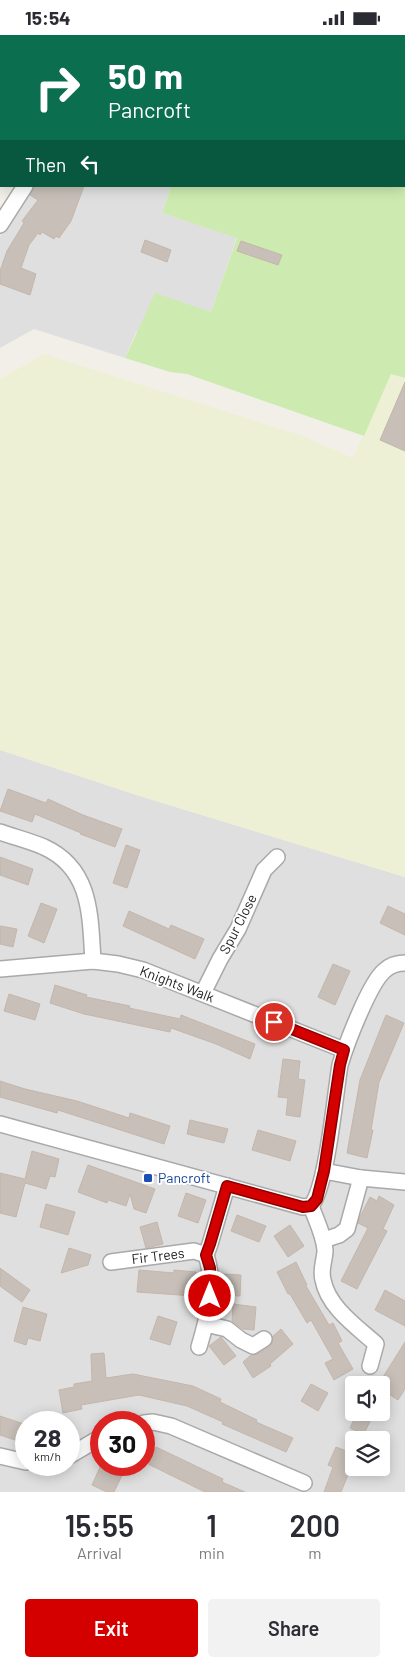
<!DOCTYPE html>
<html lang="en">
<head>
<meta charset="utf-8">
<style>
	:root { --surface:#fff; --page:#f2f2f3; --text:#2b2b33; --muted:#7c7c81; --accent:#d40000 }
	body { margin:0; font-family:Barlow,sans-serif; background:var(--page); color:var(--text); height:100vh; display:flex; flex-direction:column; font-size:19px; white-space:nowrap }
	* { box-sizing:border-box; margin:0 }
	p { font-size:16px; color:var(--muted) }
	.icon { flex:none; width:28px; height:28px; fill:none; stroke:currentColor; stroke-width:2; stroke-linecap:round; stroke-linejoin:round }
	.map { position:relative; height:1457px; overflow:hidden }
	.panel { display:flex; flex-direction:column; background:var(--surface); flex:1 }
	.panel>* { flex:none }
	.hud { position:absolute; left:0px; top:0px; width:405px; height:152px; box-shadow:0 2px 12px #0003; background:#0b6e4f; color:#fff; overflow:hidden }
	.buttons { position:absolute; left:345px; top:1341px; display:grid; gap:10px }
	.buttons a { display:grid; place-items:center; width:45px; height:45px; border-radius:5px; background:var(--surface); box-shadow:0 2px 12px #0003; font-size:25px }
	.speed { position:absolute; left:15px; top:1376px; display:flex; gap:10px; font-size:25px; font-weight:700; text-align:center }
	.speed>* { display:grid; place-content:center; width:65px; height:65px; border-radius:50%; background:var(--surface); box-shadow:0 2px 12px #0003; line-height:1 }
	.speed small { font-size:12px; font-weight:400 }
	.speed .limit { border:8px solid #d22; background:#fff; color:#111 }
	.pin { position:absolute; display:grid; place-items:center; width:42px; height:42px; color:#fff; margin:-21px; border:2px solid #fff; border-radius:50%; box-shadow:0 1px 5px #0007 }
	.me { position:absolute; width:55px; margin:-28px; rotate:0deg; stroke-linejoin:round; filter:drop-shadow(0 0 4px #0008) }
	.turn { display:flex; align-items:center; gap:18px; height:105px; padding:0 25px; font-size:22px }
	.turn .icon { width:65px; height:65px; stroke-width:2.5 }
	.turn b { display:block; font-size:35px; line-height:42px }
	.then { display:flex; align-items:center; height:48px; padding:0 25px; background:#0003; gap:10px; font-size:19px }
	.eta { display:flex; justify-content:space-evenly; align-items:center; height:85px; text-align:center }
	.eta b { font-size:30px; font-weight:600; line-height:35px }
	.primary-button { display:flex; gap:10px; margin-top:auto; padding:10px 25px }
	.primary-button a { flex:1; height:58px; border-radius:5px; background:var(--accent); color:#fff; font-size:20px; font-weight:600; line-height:58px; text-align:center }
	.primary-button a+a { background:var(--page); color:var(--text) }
	.status { display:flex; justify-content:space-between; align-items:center; height:35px; padding:0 25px; background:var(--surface); direction:ltr }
	.status svg { height:14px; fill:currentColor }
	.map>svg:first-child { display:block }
</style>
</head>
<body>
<div class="status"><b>15:54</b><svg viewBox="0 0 49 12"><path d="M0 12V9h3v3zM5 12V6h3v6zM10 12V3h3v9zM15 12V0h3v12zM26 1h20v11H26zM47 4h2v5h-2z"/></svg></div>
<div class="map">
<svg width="405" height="1457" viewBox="0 0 405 1457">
	<rect width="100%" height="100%" fill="#f2efe9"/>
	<g fill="#e0dfdf" fill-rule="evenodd">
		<path d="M30 151H171L162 178 237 202 211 277 136 297 125 323 34 294 0 313V201Z"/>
		<path d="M0 715 143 762 405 842V1457H0ZM354 1350H381V1378H354ZM26 1388H69V1430H26ZM101 1388H144V1430H101ZM354 1405H381V1432H354Z"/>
	</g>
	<path fill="#eef0d5" d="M44 319 303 401 353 423 391 339 405 343V842L143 762 0 715V344Z"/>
	<g fill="#cdebb0">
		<path d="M0 0H128L1 1V102Z"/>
		<path d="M212 0H405V343L391 339 364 401 187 339 170 337 125 323 155 258 211 277 237 203 162 178 171 151H404V1Z"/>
	</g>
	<g fill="#c7bfb8" stroke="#c4b6ab">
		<path d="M34 151H84L71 186 59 203 56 201 54 204 42 197 40 200 38 198 29 210 21 233 36 239 30 260 0 249V236L7 216 24 188 22 186 38 165 30 160Z"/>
		<path d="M145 205 171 215 167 227 141 217Z"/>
		<path d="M241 206 282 220 278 230 237 216Z"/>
		<path d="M405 347V416L380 405Z"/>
		<path d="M8 754 46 768 48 764 83 780 122 794 115 812 80 799 81 798 35 779 32 787 0 776Z"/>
		<path d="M126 810 140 815 127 853 113 848Z"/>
		<path d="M0 822 33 834 28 850 0 840Z"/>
		<path d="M41 868 57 874 44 908 28 901Z"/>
		<path d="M388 871 405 879V900L380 888Z"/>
		<path d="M129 876 169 894 171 890 204 904 195 924 123 891Z"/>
		<path d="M0 891 17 894 13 912 0 909Z"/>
		<path d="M333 929 350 936 335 970 318 962Z"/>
		<path d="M55 950 87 960 86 962 130 971 129 973 180 984 181 980 255 1009 250 1024 216 1009 171 993 170 997 84 979 50 968Z"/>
		<path d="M9 959 40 969 35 985 4 976Z"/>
		<path d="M386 980 404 988 379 1047 371 1095H373L367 1123 347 1118 360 1045Z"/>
		<path d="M283 1024 300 1026 298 1044 305 1045 300 1082 286 1080 288 1063 278 1062Z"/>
		<path d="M0 1046 25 1054 77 1066 129 1083 130 1078 170 1091 164 1109 58 1075 57 1078 0 1062Z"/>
		<path d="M190 1085 228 1094 224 1108 187 1099Z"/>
		<path d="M258 1095 296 1106 290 1126 252 1115Z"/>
		<path d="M32 1116 59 1124 55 1142 50 1141 46 1154 25 1148 16 1182 0 1178V1138L25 1144Z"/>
		<path d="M88 1130 155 1154 146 1178 134 1174 130 1159 126 1171 108 1165 107 1168 78 1157Z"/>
		<path d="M186 1158 206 1165 198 1188 178 1181Z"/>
		<path d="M379 1161 394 1170 383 1194 387 1196 357 1254 341 1246 368 1193 358 1188 359 1184 370 1162 377 1166Z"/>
		<path d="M46 1169 75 1177 68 1200 40 1192Z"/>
		<path d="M237 1180 266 1191 259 1207 231 1196Z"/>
		<path d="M157 1187 163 1209 146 1213 140 1192Z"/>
		<path d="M290 1190 304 1211 288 1222 274 1201Z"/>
		<path d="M69 1213 91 1220 88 1230 61 1238Z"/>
		<path d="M296 1227 307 1250 306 1251 329 1290 333 1288 342 1306 338 1308 353 1334 334 1345 325 1328 333 1324 311 1285 307 1288 290 1259H288L277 1237Z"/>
		<path d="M0 1233 30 1255 22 1267 0 1251Z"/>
		<path d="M139 1235 174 1238V1235L196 1237 194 1261 137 1257Z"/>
		<path d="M223 1239 241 1240 240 1261 222 1260Z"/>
		<path d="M385 1255 405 1266V1291L375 1275Z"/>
		<path d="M233 1269 256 1272 254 1295 243 1294 232 1286Z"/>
		<path d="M23 1272 47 1279 40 1306 28 1303 26 1310 14 1306Z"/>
		<path d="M158 1281 177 1287 170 1310 150 1304Z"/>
		<path d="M281 1294 293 1309 270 1329 271 1331 253 1343 243 1327 251 1320 258 1319 269 1312 272 1308 273 1301Z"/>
		<path d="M221 1302 236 1321 224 1330 209 1311Z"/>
		<path d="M405 1307V1354L398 1365 381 1354V1350H378Z"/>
		<path d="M104 1318 106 1343 133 1339 193 1351 221 1364 220 1367 257 1385 256 1387 293 1403 286 1417 222 1389 223 1387 187 1371 139 1360 81 1370 82 1374 63 1378 59 1355 74 1352V1349L92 1346 91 1319Z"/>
		<path d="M311 1349 328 1358 318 1376 301 1366Z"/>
		<path d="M352 1378H374L364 1399 350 1393 355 1382Z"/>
		<path d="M0 1381 24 1389 18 1406 0 1400Z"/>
		<path d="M156 1412 223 1444 222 1447 245 1457H205L148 1429Z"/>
		<path d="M336 1412 354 1419V1425L341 1457H324L333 1432 328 1430Z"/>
		<path d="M101 1430H127L114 1457H107L92 1450Z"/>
	</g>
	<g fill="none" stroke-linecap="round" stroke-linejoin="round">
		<g stroke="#a9a9a9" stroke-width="18">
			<g id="street">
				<path d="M135 1 136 0"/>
				<path d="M0 190 25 151"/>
				<path d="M0 797C14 802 30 806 44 812 92 834 90 881 93 926"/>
				<path d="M0 934 93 926 118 929 143 935 344 1015"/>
				<path d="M203 958 220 924 238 894 264 835 277 822"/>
				<path d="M0 1089 303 1172 311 1171"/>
				<path d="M324 1136 361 1143 347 1194 339 1200 324 1205"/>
				<path d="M361 1143 405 1147"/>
				<path d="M311 1171C327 1152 335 1059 340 1030 346 1010 369 949 384 936 390 930 397 928 405 928"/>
				<path d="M311 1171C316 1185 324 1200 325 1215 325 1225 320 1234 323 1245 328 1272 357 1292 376 1309L370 1331"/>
				<path d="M206 1220 210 1209 227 1151"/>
				<path d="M111 1227 194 1216 206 1220C216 1250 208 1282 199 1312"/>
				<path d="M206 1289 227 1294 241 1305 253 1311 264 1304"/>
				<path d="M144 1388 153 1387 171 1391 304 1448"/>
				<path d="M0 1421 26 1427"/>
				<path d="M69 1421 101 1402"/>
				<path d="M42 1430H45"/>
			</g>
		</g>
		<use href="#street" stroke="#fff" stroke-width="15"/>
	</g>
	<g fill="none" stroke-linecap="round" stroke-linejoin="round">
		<g stroke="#8a0000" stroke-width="12">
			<path id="route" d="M210 1261V1233L206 1220 210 1209 227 1151 303 1172 311 1171 317 1164 324 1136 340 1030 344 1015 274 987"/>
		</g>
		<use href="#route" stroke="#d40000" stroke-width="9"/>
	</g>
	<rect fill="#1a4fb4" stroke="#fff" stroke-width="2" x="143" y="1138" width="10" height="10" rx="2.5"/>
	<g text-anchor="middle" stroke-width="4" stroke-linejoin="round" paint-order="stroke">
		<g font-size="14" fill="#222" stroke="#fff">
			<text transform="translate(238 889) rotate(-63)" y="5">Spur Close</text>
			<text transform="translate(177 949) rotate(21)" y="5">Knights Walk</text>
			<text transform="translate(158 1221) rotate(-7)" y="5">Fir Trees</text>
		</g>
		<g font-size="14" fill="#164399" stroke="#fff" text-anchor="start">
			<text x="158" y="1148">Pancroft</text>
		</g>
	</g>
</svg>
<div class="buttons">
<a><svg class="icon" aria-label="sound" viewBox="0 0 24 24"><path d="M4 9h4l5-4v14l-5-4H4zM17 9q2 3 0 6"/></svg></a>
<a><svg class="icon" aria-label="layers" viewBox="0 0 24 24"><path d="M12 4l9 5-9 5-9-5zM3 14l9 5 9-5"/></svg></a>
</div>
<div class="speed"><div>28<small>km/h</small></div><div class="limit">30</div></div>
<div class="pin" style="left:274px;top:987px;background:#d93025"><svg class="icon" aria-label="arrive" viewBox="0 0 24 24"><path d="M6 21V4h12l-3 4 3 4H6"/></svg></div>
<svg class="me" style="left:210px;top:1261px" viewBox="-20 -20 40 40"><circle r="17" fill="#d40000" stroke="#fff" stroke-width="3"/><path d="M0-11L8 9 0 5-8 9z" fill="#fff"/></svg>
<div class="hud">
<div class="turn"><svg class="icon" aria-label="right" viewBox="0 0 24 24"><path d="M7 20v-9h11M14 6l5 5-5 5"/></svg><div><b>50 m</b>Pancroft</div></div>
<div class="then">Then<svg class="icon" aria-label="left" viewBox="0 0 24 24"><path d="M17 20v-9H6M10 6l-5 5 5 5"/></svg></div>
</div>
</div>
<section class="panel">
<div class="eta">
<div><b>15:55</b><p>Arrival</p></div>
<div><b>1</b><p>min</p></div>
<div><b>200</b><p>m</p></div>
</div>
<div class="primary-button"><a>Exit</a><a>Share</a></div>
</section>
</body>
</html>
